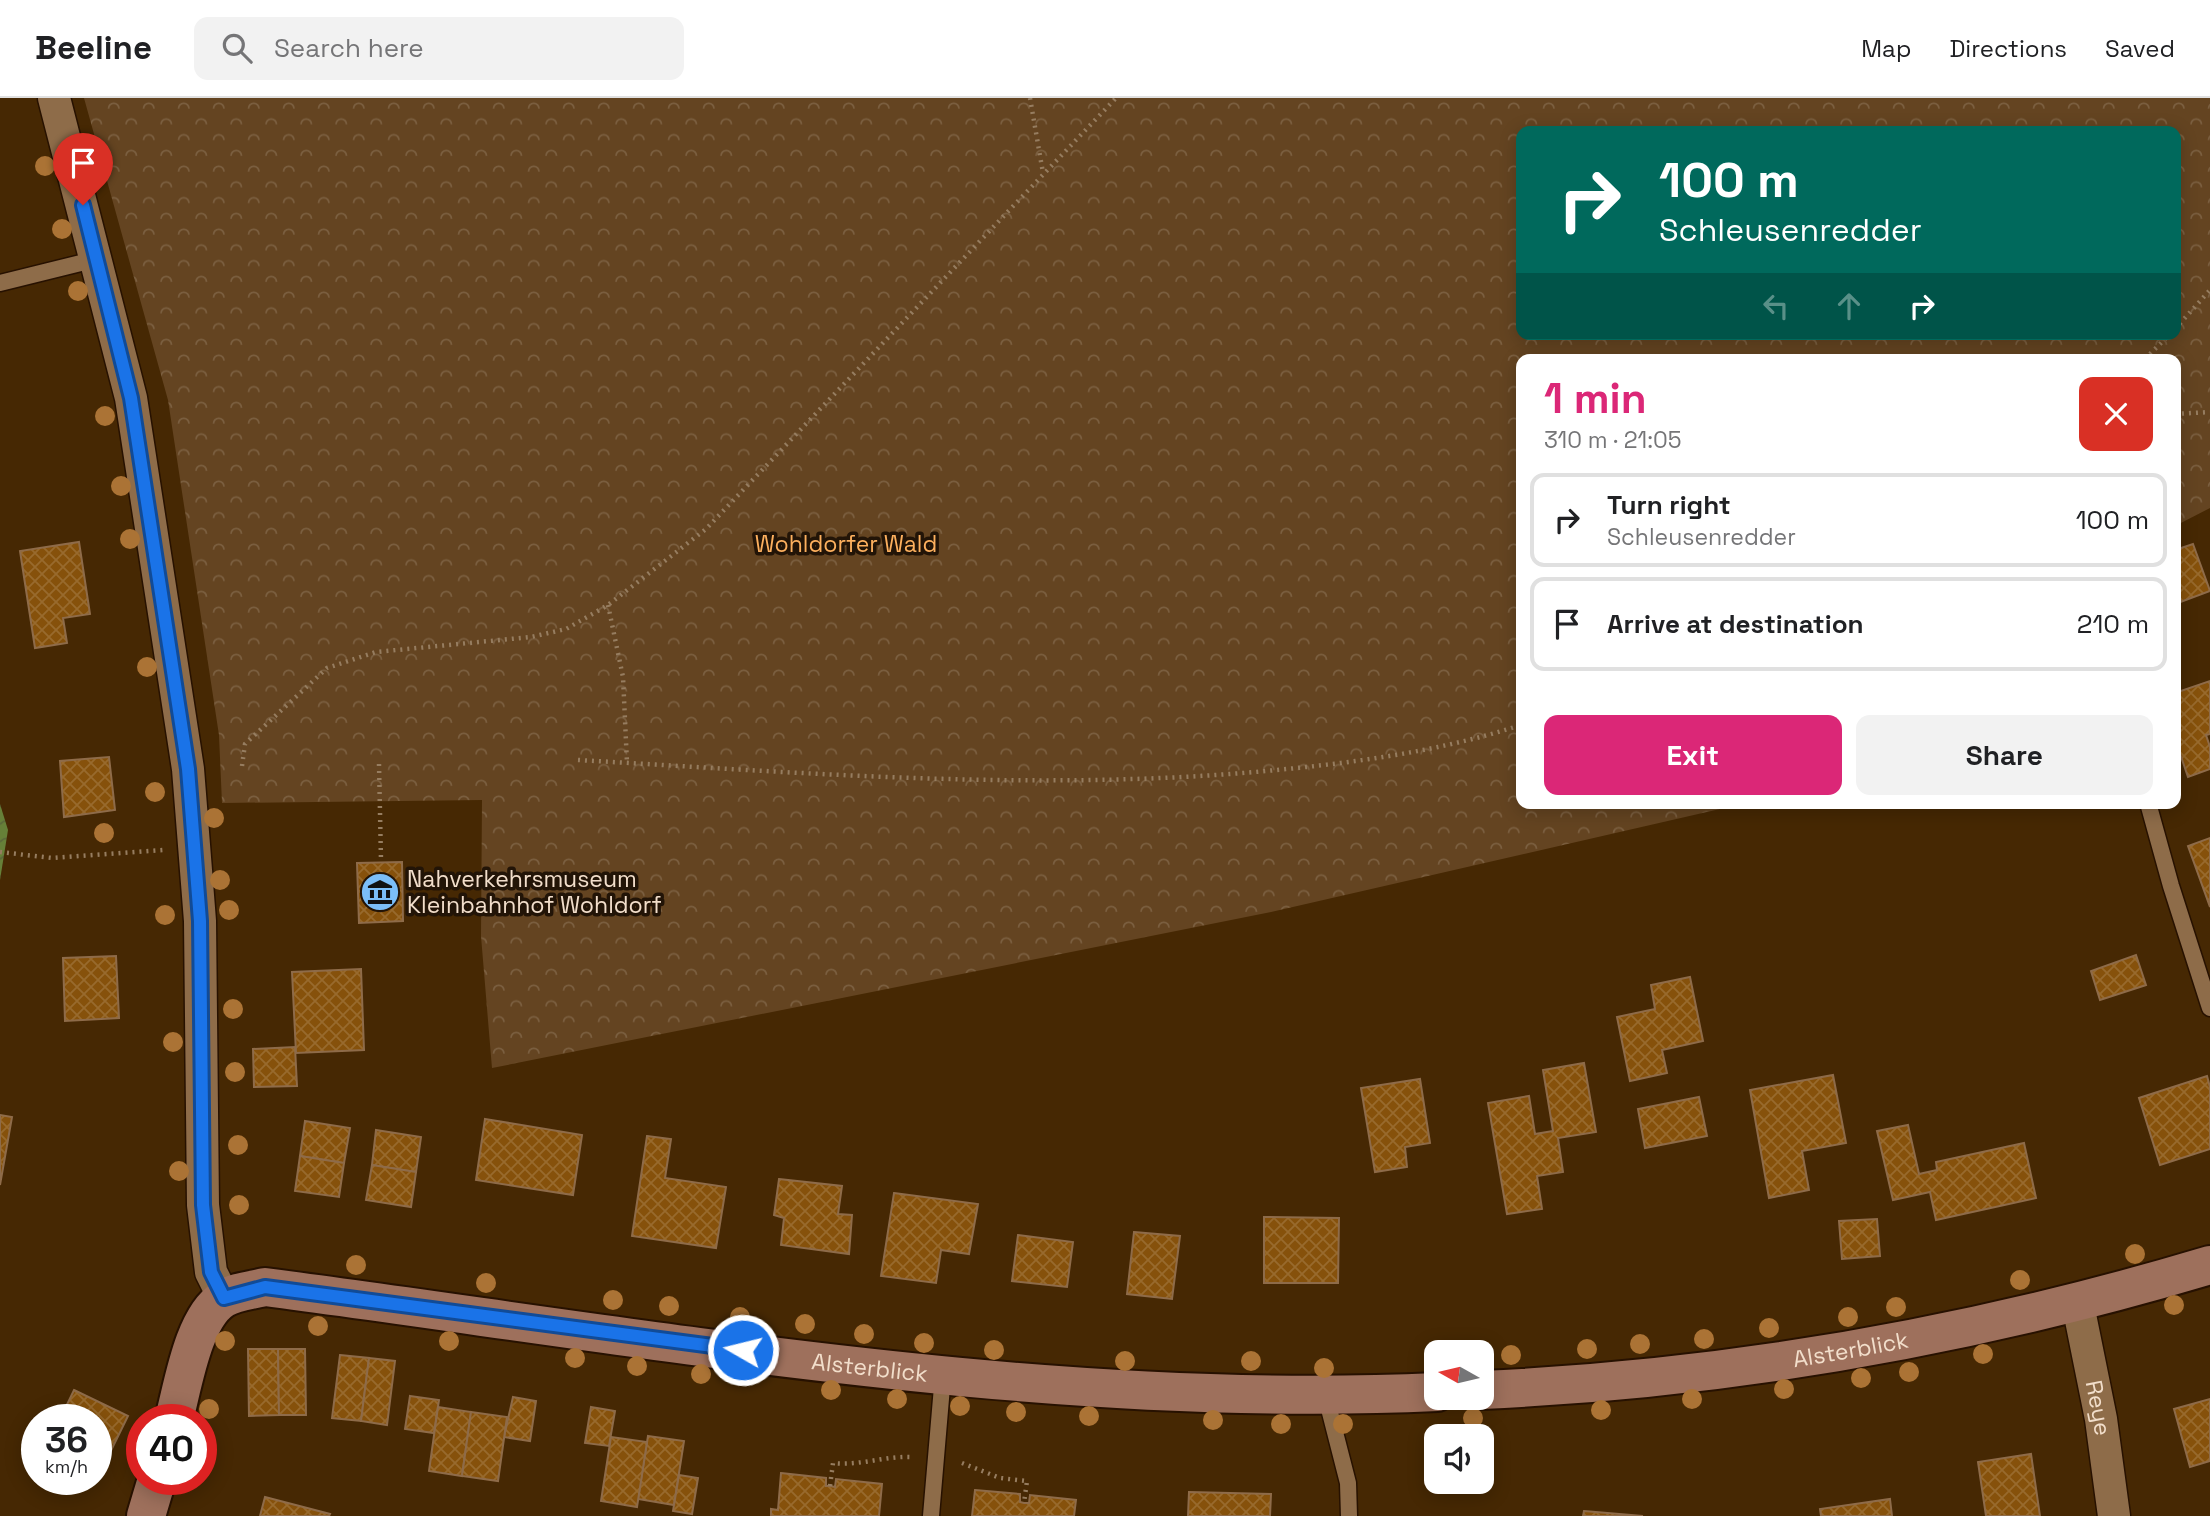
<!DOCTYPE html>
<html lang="en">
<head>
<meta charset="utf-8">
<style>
	:root { --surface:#fff; --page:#f2f2f2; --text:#202124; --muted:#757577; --line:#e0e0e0; --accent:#db2777 }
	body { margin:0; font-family:"Space Grotesk",sans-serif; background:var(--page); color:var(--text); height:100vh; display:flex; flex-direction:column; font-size:26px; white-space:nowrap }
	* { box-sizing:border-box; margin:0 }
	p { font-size:23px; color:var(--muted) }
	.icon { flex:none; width:38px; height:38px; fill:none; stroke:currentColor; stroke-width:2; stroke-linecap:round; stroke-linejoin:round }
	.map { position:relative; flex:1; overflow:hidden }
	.details { position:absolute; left:1516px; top:256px; width:665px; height:455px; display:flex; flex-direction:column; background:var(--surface); border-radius:14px; box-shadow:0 4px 18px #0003 }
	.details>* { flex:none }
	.banner { position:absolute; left:1516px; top:28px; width:665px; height:214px; border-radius:14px; box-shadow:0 4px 18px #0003; background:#00695c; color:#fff; overflow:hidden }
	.needle { width:46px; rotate:278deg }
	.tools { position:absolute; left:1424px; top:1242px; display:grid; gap:14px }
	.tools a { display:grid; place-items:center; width:70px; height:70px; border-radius:14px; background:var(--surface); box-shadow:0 4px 18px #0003; font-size:35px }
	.speed { position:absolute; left:21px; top:1306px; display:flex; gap:14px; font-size:35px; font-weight:700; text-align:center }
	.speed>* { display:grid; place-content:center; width:91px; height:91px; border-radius:50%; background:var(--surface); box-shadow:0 4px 18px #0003; line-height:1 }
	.speed small { font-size:18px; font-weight:400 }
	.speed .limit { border:10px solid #d22; background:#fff; color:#111 }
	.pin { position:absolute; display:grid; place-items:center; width:60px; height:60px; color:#fff; margin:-72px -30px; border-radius:50% 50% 50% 0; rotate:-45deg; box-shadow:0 0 7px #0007 }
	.pin .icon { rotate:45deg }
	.me { position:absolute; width:77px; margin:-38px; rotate:278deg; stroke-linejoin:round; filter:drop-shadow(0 0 5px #0008) }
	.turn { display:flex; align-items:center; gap:24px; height:147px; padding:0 28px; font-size:32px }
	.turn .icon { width:91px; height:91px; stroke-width:2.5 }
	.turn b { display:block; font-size:49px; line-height:60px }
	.lanes { display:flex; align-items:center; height:66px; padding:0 28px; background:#0003; justify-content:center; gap:35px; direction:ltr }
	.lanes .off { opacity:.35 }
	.round { display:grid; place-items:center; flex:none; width:74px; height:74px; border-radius:14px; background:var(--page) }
	.summary { display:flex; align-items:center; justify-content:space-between; height:119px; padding:0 28px }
	h1 { font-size:42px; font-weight:600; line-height:52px; color:var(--accent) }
	.button { display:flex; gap:14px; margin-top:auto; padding:14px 28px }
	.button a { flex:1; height:80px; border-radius:14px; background:var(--accent); color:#fff; font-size:28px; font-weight:600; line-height:80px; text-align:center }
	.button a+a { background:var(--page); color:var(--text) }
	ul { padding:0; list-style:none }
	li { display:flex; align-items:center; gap:21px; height:94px; margin:0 14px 10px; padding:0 14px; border:4px solid var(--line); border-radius:14px }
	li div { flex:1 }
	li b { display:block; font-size:26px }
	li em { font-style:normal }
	header { display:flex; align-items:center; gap:42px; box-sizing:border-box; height:98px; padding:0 35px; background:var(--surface); border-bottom:2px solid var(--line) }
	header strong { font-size:33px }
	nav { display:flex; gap:38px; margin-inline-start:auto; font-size:24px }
	.search { width:490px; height:63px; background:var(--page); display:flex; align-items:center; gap:18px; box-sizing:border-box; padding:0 24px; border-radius:14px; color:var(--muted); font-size:26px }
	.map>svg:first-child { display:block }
</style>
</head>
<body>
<header>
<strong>Beeline</strong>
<div class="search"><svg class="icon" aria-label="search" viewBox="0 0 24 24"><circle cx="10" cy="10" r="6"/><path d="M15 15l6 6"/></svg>Search here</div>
<nav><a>Map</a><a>Directions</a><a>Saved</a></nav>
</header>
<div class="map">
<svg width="2210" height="1418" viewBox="0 0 2210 1418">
	<defs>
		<pattern id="park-crowns" width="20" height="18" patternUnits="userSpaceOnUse" patternTransform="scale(1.75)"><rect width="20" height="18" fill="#644421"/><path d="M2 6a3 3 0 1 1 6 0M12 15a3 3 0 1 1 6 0" fill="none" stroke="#7b5f40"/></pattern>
		<pattern id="water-waves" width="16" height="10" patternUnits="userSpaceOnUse" patternTransform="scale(1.75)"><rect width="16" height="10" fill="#668038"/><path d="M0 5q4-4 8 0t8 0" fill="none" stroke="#5a683a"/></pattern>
		<pattern id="building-cross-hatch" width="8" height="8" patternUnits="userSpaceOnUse" patternTransform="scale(1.75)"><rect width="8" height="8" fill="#86510b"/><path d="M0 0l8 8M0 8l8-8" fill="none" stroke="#986a2d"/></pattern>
	</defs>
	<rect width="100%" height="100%" fill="#462803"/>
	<path fill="url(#park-crowns)" fill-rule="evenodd" d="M84 0H2210V410L2175 428V261H1521V705H1746L1271 814 492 970 481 838 482 702 222 705 219 637 168 302ZM1521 33H2175V236H1521Z"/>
	<path fill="url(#water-waves)" d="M0 706 8 732 0 782Z"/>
	<g fill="url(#building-cross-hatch)" stroke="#8e6b49" stroke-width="2">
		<path d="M79 444 90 516 63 520 67 545 35 550 20 453Z"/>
		<path d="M2193 446 2210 493 2175 506V452Z"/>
		<path d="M2210 583V636L2206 637 2210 649V671L2188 679 2175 641V595Z"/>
		<path d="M109 659 115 712 64 719 60 663Z"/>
		<path d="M2210 740V809L2188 748Z"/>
		<path d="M402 764 403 823 359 825 357 765Z"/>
		<path d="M2136 857 2146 887 2100 902 2091 873Z"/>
		<path d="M116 858 119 920 65 923 63 860Z"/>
		<path d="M361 871 364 952 296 955 292 874Z"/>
		<path d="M1690 879 1703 943 1662 952 1667 975 1630 983 1617 919 1655 911 1651 887Z"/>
		<path d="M295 949 297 988 254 989 253 951Z"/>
		<path d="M1584 965 1596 1034 1558 1040 1563 1074 1537 1078 1542 1111 1507 1116 1488 1005 1529 998 1535 1036 1553 1033 1543 972Z"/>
		<path d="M1833 977 1846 1045 1802 1053 1809 1092 1769 1100 1750 992Z"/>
		<path d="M2207 978 2210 989V1051L2160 1067 2139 1000Z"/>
		<path d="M1420 981 1430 1045 1405 1049 1407 1069 1375 1074 1361 990Z"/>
		<path d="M1699 999 1707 1038 1645 1050 1638 1011Z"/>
		<path d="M0 1017 12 1019 0 1087Z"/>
		<path d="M485 1021 582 1037 573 1097 476 1082Z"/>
		<path d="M305 1023 350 1030 344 1065 300 1058Z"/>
		<path d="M1908 1027 1919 1076 1937 1072 1936 1064 2024 1045 2036 1100 1936 1122 1930 1094 1893 1102 1877 1033Z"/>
		<path d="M376 1032 421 1039 416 1074 372 1067Z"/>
		<path d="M647 1038 671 1041 665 1080 726 1089 716 1150 632 1138Z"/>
		<path d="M300 1058 344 1065 339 1099 295 1093Z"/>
		<path d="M372 1067 416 1074 411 1109 366 1102Z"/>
		<path d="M779 1081 842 1088 838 1116 852 1117 849 1156 781 1147 784 1120 774 1117Z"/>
		<path d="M894 1095 978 1106 969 1156 941 1152 936 1185 881 1178Z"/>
		<path d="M1264 1119 1339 1120 1338 1185H1264Z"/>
		<path d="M1877 1121 1880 1158 1842 1161 1839 1123Z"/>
		<path d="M1134 1134 1180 1138 1172 1201 1127 1196Z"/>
		<path d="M1018 1137 1073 1144 1067 1189 1012 1183Z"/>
		<path d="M248 1251H278L279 1317 249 1318Z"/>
		<path d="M278 1251H305L306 1317H279Z"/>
		<path d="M340 1257 369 1260 361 1323 332 1320Z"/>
		<path d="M369 1260 395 1263 387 1327 361 1323Z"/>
		<path d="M74 1292 128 1318 103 1369 96 1366V1321H60Z"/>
		<path d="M410 1298 439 1302 434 1335 405 1331Z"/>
		<path d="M513 1299 536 1303 530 1343 504 1339Z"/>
		<path d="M2210 1301V1363L2190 1369 2174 1311Z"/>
		<path d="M438 1309 471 1314 462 1378 429 1373Z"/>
		<path d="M591 1309 615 1313 609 1348 585 1345Z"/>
		<path d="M471 1314 507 1319 498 1383 462 1378Z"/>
		<path d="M648 1338 684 1343 674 1407 638 1401Z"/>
		<path d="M611 1339 647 1344 637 1409 601 1403Z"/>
		<path d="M2031 1356 2040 1418H1986L1978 1364Z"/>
		<path d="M781 1375 826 1380V1388H830L835 1389 836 1381 882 1386 879 1418H771V1411L778 1412Z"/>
		<path d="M679 1377 698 1380 692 1416 673 1413Z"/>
		<path d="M975 1392 1020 1396V1404L1024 1405H1029L1030 1397 1076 1402 1074 1418H972Z"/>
		<path d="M1189 1394 1271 1396 1270 1418H1188Z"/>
		<path d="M265 1399 330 1416 329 1418H260Z"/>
		<path d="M1890 1401 1892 1418H1821L1820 1411Z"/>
		<path d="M1584 1413 1643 1418H1583Z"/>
	</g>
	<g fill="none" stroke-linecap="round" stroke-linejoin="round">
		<g stroke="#271100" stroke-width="19">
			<g id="lane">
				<path d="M0 185 97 161"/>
				<path d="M2148 705 2171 788 2210 910"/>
				<path d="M1326 1299 1348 1385 1349 1418"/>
				<path d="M931 1418 943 1277"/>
			</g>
		</g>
		<g stroke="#271100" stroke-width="35">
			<g id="street">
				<path d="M54 0 131 300 188 671 200 823 203 1107 211 1174 224 1200"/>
				<path id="s1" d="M2077 1202 2101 1321 2114 1418"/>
			</g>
		</g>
		<g stroke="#271100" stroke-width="42">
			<g id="secondary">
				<path id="s2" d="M1482 1292C1729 1281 1973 1238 2210 1167"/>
				<path id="s3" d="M174 1321C183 1288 193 1220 223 1201 234 1194 252 1192 265 1189 653 1240 1044 1312 1437 1294"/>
				<path d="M146 1418 157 1381"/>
			</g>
		</g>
		<g stroke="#967d60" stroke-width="4.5" stroke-dasharray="2 5" stroke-linecap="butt">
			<path d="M1030 0 1043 75"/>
			<path d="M2175 231 2210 192"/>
			<path d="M2145 261 2170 236"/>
			<path d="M2175 316 2210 314"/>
			<path d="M608 507 623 579 627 665"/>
			<path d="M578 662C806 675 1038 694 1266 673 1352 665 1438 654 1521 627"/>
			<path d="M379 666 381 762"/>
			<path d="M242 668 245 646 327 570 376 554 531 539 566 531 608 507 706 431 1116 0"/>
			<path d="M0 754 52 760 163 752"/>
			<path d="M962 1365 1000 1380 1027 1383 1024 1405"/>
			<path d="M830 1388 833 1365C860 1368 884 1358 911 1359"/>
		</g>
		<use href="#lane" stroke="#8e6c49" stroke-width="16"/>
		<use href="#street" stroke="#8e6c49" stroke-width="32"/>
		<use href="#secondary" stroke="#9e705c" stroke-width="38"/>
	</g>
	<g fill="#ab7335">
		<circle cx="45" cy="68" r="10"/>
		<circle cx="62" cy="131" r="10"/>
		<circle cx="78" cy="193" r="10"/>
		<circle cx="105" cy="318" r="10"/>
		<circle cx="121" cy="388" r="10"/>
		<circle cx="130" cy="441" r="10"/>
		<circle cx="147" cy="569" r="10"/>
		<circle cx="155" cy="694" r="10"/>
		<circle cx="214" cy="720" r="10"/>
		<circle cx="104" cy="735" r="10"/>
		<circle cx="220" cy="782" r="10"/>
		<circle cx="229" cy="812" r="10"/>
		<circle cx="165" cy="817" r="10"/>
		<circle cx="233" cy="911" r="10"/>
		<circle cx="173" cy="944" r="10"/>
		<circle cx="235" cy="974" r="10"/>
		<circle cx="238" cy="1047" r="10"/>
		<circle cx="179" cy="1073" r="10"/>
		<circle cx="239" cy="1107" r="10"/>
		<circle cx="2135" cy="1156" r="10"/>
		<circle cx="356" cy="1167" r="10"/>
		<circle cx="2020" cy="1182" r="10"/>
		<circle cx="486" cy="1185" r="10"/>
		<circle cx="613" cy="1202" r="10"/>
		<circle cx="2174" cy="1207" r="10"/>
		<circle cx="669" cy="1208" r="10"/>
		<circle cx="1896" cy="1209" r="10"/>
		<circle cx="740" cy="1219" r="10"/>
		<circle cx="1848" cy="1219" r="10"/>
		<circle cx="805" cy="1226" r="10"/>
		<circle cx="318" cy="1228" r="10"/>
		<circle cx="1769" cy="1230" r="10"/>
		<circle cx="864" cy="1236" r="10"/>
		<circle cx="1704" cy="1241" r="10"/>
		<circle cx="225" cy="1243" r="10"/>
		<circle cx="449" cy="1243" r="10"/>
		<circle cx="924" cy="1245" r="10"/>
		<circle cx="1640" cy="1246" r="10"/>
		<circle cx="1587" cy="1251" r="10"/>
		<circle cx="994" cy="1252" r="10"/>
		<circle cx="1983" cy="1256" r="10"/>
		<circle cx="1511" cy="1257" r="10"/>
		<circle cx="575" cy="1260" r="10"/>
		<circle cx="1125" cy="1263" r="10"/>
		<circle cx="1251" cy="1263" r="10"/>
		<circle cx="637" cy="1268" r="10"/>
		<circle cx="1324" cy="1270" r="10"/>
		<circle cx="1909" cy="1274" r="10"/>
		<circle cx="701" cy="1276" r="10"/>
		<circle cx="1861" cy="1280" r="10"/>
		<circle cx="1784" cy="1291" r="10"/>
		<circle cx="831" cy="1292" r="10"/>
		<circle cx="897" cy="1301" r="10"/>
		<circle cx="1692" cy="1301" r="10"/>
		<circle cx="960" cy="1308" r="10"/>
		<circle cx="209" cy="1311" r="10"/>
		<circle cx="1601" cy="1312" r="10"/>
		<circle cx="1016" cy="1314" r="10"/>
		<circle cx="1089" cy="1318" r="10"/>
		<circle cx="1473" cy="1320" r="10"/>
		<circle cx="1213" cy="1322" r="10"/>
		<circle cx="1281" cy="1326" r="10"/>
		<circle cx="1343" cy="1326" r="10"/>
	</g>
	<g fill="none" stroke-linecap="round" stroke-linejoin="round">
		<g stroke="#114b97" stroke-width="18">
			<path id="route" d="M83 107 131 300 188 671 200 823 203 1107 211 1174 224 1200 265 1189 743 1252"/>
		</g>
		<use href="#route" stroke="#1a73e8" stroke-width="12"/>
	</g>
	<defs>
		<g id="museum-disc" transform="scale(2.0125)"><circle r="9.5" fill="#7bbef8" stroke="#221407"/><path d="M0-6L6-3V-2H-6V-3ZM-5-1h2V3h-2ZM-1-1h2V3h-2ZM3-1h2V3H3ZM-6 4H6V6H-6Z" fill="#111"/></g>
	</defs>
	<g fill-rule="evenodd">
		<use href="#museum-disc" x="380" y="794"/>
	</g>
	<g text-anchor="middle" stroke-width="7" stroke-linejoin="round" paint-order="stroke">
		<g font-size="23" fill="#fdb05e" stroke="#221407">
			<text x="846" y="454">Wohldorfer Wald</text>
		</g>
		<g font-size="23" fill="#f2decb" stroke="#221407" text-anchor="start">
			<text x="407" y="789">Nahverkehrsmuseum<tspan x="407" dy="26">Kleinbahnhof Wohldorf</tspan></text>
		</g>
		<g font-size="23" fill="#f2decb" stroke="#221407">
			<text dy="8" stroke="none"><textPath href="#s2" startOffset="371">Alsterblick</textPath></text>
			<text dy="8" stroke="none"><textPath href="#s3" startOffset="786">Alsterblick</textPath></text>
			<text dy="8" stroke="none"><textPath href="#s1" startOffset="110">Reye</textPath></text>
		</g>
	</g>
</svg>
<div class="tools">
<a><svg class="needle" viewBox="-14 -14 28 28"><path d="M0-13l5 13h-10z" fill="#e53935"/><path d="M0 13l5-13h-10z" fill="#757577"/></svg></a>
<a><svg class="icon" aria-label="sound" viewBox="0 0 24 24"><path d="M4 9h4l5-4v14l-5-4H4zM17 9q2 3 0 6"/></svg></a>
</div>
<div class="speed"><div>36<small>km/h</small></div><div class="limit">40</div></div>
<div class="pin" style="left:83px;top:107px;background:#d93025"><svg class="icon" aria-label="arrive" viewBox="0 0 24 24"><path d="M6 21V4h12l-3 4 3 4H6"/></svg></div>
<svg class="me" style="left:743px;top:1252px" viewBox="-20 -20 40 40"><circle r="17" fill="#1a73e8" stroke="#fff" stroke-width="3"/><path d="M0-11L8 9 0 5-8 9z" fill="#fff"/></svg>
<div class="banner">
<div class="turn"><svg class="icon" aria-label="right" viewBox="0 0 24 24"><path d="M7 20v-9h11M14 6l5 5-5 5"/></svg><div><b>100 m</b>Schleusenredder</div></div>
<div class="lanes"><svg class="icon off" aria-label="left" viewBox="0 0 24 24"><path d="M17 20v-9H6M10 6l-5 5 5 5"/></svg><svg class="icon off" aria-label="ahead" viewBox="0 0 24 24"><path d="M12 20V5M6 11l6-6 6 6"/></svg><svg class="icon" aria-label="right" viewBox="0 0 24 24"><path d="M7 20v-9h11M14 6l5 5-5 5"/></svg></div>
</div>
<section class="details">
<div class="summary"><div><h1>1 min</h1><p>310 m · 21:05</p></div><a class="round" style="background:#d93025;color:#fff"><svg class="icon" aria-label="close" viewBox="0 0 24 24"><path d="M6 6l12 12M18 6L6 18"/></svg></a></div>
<ul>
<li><svg class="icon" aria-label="right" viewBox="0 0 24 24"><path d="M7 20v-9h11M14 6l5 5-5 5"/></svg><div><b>Turn right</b><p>Schleusenredder</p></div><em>100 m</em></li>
<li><svg class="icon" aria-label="arrive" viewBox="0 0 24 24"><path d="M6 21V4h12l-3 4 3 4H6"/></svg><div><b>Arrive at destination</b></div><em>210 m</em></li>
</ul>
<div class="button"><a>Exit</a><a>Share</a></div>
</section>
</div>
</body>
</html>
